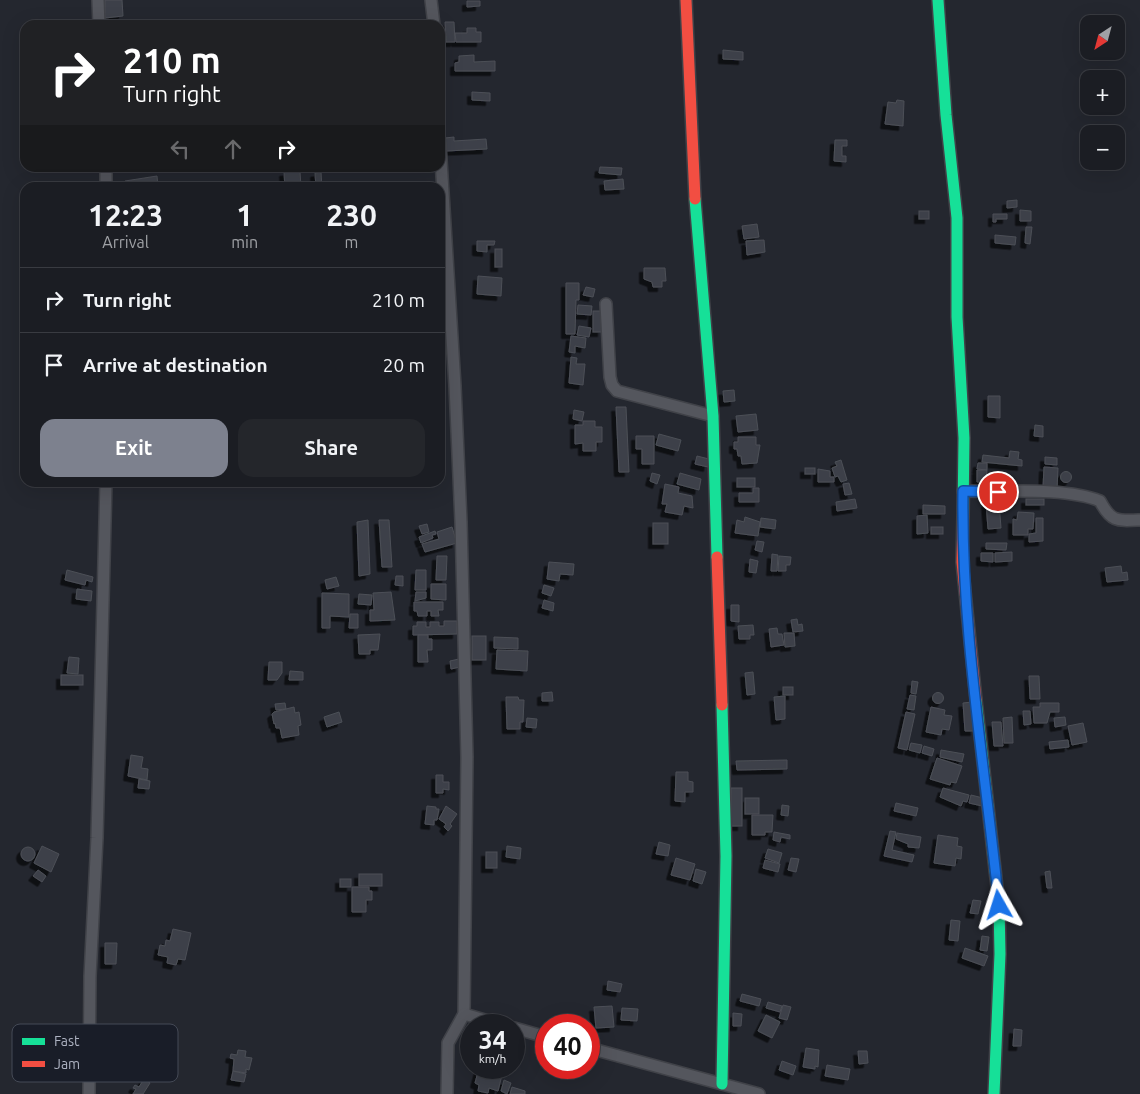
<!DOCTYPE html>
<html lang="en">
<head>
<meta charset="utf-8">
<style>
	:root { --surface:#1b1d23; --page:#24262b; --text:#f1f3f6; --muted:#a0a2a6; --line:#393b41; --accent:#7d818e }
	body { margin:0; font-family:Ubuntu,sans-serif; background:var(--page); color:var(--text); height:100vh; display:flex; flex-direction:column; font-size:19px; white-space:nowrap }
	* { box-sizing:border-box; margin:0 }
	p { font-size:16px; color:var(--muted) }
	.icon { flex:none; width:28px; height:28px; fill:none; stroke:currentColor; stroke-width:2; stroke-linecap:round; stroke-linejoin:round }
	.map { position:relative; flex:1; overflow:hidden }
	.panel { position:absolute; left:20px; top:182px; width:425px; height:305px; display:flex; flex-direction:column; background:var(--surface); border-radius:15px; box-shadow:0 5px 20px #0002,0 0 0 1px var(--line) }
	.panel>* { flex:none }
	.top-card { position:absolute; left:20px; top:20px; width:425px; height:152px; border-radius:15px; box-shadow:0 5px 20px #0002,0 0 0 1px var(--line); background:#202124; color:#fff; overflow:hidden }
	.needle { width:32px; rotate:216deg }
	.fabs { position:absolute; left:1080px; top:15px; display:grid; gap:10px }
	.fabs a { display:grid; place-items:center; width:45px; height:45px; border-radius:10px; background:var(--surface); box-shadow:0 5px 20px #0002,0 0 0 1px var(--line); font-size:25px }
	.speed { position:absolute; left:460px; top:1014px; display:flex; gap:10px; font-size:25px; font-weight:700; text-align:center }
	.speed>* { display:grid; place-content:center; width:65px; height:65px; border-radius:50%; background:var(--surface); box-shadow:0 5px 20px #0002,0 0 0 1px var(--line); line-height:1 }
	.speed small { font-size:12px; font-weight:400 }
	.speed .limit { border:8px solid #d22; background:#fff; color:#111 }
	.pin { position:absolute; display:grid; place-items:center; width:42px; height:42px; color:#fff; margin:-21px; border:2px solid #fff; border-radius:50%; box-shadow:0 1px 5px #0007 }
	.me { position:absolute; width:55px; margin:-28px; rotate:354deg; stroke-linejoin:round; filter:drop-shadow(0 0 4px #0008) }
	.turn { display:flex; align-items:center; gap:18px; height:105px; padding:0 20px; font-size:22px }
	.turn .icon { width:65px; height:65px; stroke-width:2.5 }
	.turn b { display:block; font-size:35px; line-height:42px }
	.lanes { display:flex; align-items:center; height:48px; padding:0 20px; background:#0003; justify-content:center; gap:25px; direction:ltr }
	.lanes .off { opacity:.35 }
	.eta { display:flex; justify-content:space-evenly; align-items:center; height:85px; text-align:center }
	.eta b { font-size:30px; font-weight:600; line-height:35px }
	.cta { display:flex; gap:10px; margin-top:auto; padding:10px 20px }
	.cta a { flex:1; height:58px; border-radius:15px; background:var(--accent); color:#fff; font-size:20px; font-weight:600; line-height:58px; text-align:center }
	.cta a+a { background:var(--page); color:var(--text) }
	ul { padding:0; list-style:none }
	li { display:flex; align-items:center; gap:15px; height:65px; padding:0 20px; border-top:1px solid var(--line) }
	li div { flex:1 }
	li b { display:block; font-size:19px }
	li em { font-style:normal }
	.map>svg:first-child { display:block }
</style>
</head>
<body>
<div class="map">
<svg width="1140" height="1094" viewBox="0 0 1140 1094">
	<defs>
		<filter id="shadow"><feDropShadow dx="-4.5" dy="4.5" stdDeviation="0" flood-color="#0009"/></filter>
	</defs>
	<rect width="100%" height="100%" fill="#24272f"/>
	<g fill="#3e4148" stroke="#4c4f57" filter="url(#shadow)">
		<path d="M105 0H122L123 16 105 18Z"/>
		<path d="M467 1H480V6L467 7Z"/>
		<path d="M445 22H454L455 42H446Z"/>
		<path d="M467 28H476V32H481V42H456L455 33H467Z"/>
		<path d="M723 50 743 52V60L723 59Z"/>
		<path d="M474 55V62L495 61V71H455V63L459 62V56Z"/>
		<path d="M472 92 490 93V101L472 100Z"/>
		<path d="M897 100 904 101 903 126 885 124 888 102 896 103Z"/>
		<path d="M454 137V141L486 139 487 149 446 151 445 138Z"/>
		<path d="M835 140H847V146H842V156H846V162L834 161Z"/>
		<path d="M600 167 622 168 621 175 599 173Z"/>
		<path d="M300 171 301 188H285L284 172Z"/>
		<path d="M321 172 322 188H316L315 173Z"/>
		<path d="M157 176 158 186 126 188 125 181Z"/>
		<path d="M623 179 624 189 605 190 604 181Z"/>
		<path d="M1017 200V207L1007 208V201Z"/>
		<path d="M1020 210 1031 211V221H1020Z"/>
		<rect x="919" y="211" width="10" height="8"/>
		<path d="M993 214H1007V219H996V222H993Z"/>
		<path d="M757 224 759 237 744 239 742 226Z"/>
		<path d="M1026 227H1032L1030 244 1025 243Z"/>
		<path d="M995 235 1016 237 1015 245 995 243Z"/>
		<path d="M764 240 765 252 747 255 746 241Z"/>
		<path d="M477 241H495L494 245H487V252L477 251Z"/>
		<rect x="495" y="249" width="7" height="18"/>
		<path d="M644 268H665L666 281H662V287H653L652 282 644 279Z"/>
		<path d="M478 276 502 278 501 296 477 294Z"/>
		<path d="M566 283H579V300H576L575 334H566Z"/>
		<path d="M586 287 595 289 593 297 583 295Z"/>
		<path d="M578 305 592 306 591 315 577 314Z"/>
		<rect x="593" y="311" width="9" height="21"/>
		<path d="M579 326 591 328 589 337 577 335Z"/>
		<path d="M571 336 586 338 585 348 575 346V353L569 352Z"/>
		<path d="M571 357 577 358 576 364H585L583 385 569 383Z"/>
		<path d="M734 390 735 401 724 402 723 391Z"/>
		<path d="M988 396H1000V418L988 417Z"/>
		<path d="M616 407H626L629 472H619Z"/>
		<path d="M574 410 584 412 582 421 573 419Z"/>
		<path d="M756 414 758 430 738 432 736 416Z"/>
		<path d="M583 421H595V427H602V442H596V451H583V443L575 444V425H583Z"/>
		<path d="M1035 425 1043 426V437L1034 436Z"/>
		<path d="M659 434 681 440 678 451 656 445Z"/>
		<path d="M636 436H654V464H642V449H636Z"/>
		<path d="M738 437H756V445H760L757 463 742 464 741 456H738L737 449H734V442H738Z"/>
		<path d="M1010 451 1019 452 1018 459 1022 460V466L982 462 983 455 1009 458Z"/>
		<path d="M697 456 709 459 708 467 695 464Z"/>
		<path d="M1045 457 1057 458V465L1045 464Z"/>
		<path d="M841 460 847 480 841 482 838 476 835 477 832 468 837 466 835 462Z"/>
		<path d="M978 463H987V470L977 469Z"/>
		<path d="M1044 467 1058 468 1057 489 1043 488Z"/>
		<rect x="805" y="468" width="10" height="6"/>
		<path d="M818 469 830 471V477H834V482H818Z"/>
		<path d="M977 470H987L986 482H977Z"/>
		<circle cx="1066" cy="477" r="5.5"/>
		<path d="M652 473 660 475 657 484 650 481Z"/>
		<path d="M680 473 701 479 699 490 677 484Z"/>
		<rect x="737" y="478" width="18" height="9"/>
		<path d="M849 483 852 494 845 495 843 484Z"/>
		<path d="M665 484 679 487 678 493 692 496 693 508 684 506 682 515 665 512 667 504H662Z"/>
		<path d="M753 488H759V502H739V493H753Z"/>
		<path d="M855 499 857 508 837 511 836 502Z"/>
		<rect x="1026" y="499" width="18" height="6"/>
		<path d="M999 502 1001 528 988 529 986 503Z"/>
		<path d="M923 505 945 506V514H923Z"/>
		<path d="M1018 512 1034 513 1033 529H1028V535H1013V519L1017 520Z"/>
		<path d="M927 515 928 533 917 534V516Z"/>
		<path d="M745 517 760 522 758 536 735 533 737 520 744 522Z"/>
		<path d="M761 518 776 520 775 529 760 527Z"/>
		<path d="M1036 518H1043V541L1029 542V534L1036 533Z"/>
		<path d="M368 520 370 574 359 576 357 522Z"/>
		<path d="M379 520H389L392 567H382Z"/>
		<rect x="653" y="523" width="15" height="21"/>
		<path d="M427 524 429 532 422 534 419 526Z"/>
		<path d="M452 527 457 543 425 552 422 544 439 539 437 532Z"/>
		<rect x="931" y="527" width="12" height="7"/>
		<path d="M435 531 436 534 432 535 433 538 421 543 419 537Z"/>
		<path d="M757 541 764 542 762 552 755 550Z"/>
		<path d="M986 543H1007L1006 550 986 549Z"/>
		<path d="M1012 552V561L995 562V553Z"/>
		<path d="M981 553H993V562L981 561Z"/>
		<path d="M772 554 778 555 777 571H771Z"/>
		<path d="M437 556H447L446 580H436Z"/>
		<path d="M779 556 791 557 790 565H786V571H778Z"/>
		<path d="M750 559 758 561 756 573 749 572Z"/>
		<path d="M549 562 574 564 573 575 560 574 559 581 547 579Z"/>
		<path d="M1121 566 1122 573 1127 572 1128 580 1107 582 1105 568Z"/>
		<path d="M67 570 93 577 92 582 86 580 85 585 65 580Z"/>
		<path d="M416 570H426V590H415Z"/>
		<path d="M396 576H403V586L395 585Z"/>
		<path d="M336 577 339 586 327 589 325 580Z"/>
		<path d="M431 584H446V600L431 599Z"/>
		<path d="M544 585 554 588 551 596 542 593Z"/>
		<path d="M77 589 92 591 91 601 76 599Z"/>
		<path d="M391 592 395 620 370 621V610H374L373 593Z"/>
		<path d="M416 592H426V598L415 601Z"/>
		<path d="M322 593 349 594V617L330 616V628H322Z"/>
		<path d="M359 594 372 595 371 605 358 604Z"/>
		<path d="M544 600 554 603 553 611 542 608Z"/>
		<path d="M414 602H443V610H438L439 616H431V611H427V616H418L417 611H414Z"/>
		<path d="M731 605H739V622L731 621Z"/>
		<path d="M350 614H358V628H349Z"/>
		<path d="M797 619 798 625 802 624 803 631 793 632 791 620Z"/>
		<path d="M444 621H457V634L413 635V626H417V622H426V627H430V622H439V626H444Z"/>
		<path d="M753 625 754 635H750V639H739L738 626Z"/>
		<path d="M777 628 778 634H782L784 645 771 647 769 629Z"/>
		<path d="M784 633H794L795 646 785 647Z"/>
		<path d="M380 634 378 650H370V654H359L358 635Z"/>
		<path d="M418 635H428V639H432V650H427L428 662H418Z"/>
		<rect x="472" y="636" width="14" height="24"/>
		<path d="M494 637 518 638V649L494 648Z"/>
		<path d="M497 650 528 651 527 671 496 669Z"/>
		<path d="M69 657 79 658 78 674 67 673Z"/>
		<path d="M459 659 460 667 451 669 450 661Z"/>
		<path d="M269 662H282V673L277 680H268Z"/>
		<path d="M290 671 303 672V680H289Z"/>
		<path d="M753 672 755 694 747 695 745 673Z"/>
		<rect x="61" y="675" width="22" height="10"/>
		<path d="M1029 676H1039L1040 699H1030Z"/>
		<path d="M912 681 918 682 916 694 911 693Z"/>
		<rect x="783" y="687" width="10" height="8"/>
		<path d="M552 692 553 701H542V693Z"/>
		<circle cx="938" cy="698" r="5.5"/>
		<path d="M910 695 916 696 914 710 907 709Z"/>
		<path d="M785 696V719L776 720 774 697Z"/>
		<path d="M506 697H518L519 700H524L523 722H520V729H507Z"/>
		<path d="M972 702 975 731H965L963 703Z"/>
		<path d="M285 703 286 709 276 710 275 704Z"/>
		<path d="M1040 703H1059V712H1050L1047 723H1034L1033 707H1040Z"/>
		<path d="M294 707 295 713 299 712 301 725 298 726 299 735 282 738 280 728H276L275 723 274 724 272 714 274 712Z"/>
		<path d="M931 707 945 710 944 715 952 716 949 730 942 729 941 735 926 732Z"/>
		<path d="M1023 711H1030L1031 724 1024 725Z"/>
		<path d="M339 712 342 722 327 727 324 717Z"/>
		<path d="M906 712 915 714 907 750 898 748Z"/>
		<path d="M1012 717 1013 743H1004L1003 718Z"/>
		<path d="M1065 717 1066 725 1055 727 1054 718Z"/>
		<path d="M527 718 537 719 536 728 526 727Z"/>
		<path d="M992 722H1001L1003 746H994Z"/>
		<path d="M1083 723 1087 742 1072 745 1068 726Z"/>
		<path d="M1068 740 1069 747 1050 749 1049 742Z"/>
		<path d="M911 743 922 745 920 753 909 750Z"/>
		<path d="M924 746 934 749 932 756 922 753Z"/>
		<path d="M941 750 964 754 962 762 940 757Z"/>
		<path d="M131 755 143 757 141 768 148 769 147 780 128 776Z"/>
		<path d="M937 758 962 766 956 783 951 782 950 785 930 779Z"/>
		<path d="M787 760V769L737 770 736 761Z"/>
		<path d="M676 772H688V781L693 782V792H685V802L675 801Z"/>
		<path d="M436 775H443V782H449V790L443 789V793H436Z"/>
		<path d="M139 779 150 781 149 789 138 788Z"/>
		<rect x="731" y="788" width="11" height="38"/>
		<path d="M943 788 969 795 967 802 963 801 961 806 940 797Z"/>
		<path d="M971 795 983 798 982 806 969 803Z"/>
		<rect x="745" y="798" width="14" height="16"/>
		<path d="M896 803 918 808 916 816 894 811Z"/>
		<path d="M782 805 789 806 788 816 781 815Z"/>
		<path d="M427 806 436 807V809H439L437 820H434V825L425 824Z"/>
		<path d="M446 806 457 814 450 824 452 826 448 831 444 827 446 824 439 819Z"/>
		<path d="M752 815H773L772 832H765V835H752Z"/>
		<path d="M890 831 896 832 892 850 914 855 912 862 884 856Z"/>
		<path d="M774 832 790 835V839L781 837 780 842 773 840Z"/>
		<path d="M897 833 921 837 919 848 908 847V844L896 839Z"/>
		<path d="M938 835 958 838 957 846 962 847 961 859 956 858 955 866 934 863Z"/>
		<path d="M659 842 670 845 668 856 656 854Z"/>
		<path d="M42 846 59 854 51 872 34 863Z"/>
		<path d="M507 846 521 848 520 859 506 857Z"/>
		<circle cx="28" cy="854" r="7"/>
		<path d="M768 849 782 853 779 863 765 858Z"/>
		<rect x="486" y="852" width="11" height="16"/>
		<path d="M676 858 695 864 690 880 671 875Z"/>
		<path d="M791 858 799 859 796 872 788 870Z"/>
		<path d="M765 860 780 864 778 872 763 868Z"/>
		<path d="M696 869 706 872 702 884 693 881Z"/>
		<path d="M38 870 46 876 42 882 33 876Z"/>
		<path d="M1050 871 1052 888H1047L1045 872Z"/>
		<rect x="359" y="874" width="23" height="12"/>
		<rect x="340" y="879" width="11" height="8"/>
		<path d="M352 887H369V891H372V900H366V912H352Z"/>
		<path d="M973 900 981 901 978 914 970 913Z"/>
		<path d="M951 920 960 921 958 941 949 940Z"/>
		<path d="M173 929 191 933 185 960 178 959 176 965 167 963 168 957 158 955 160 945 165 946 166 940 170 941Z"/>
		<path d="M982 936 989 937 987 951 980 950Z"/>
		<path d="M105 943H117L116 964H105Z"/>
		<path d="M965 948 988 956 984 966 962 958Z"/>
		<path d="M608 981 622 984 620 992 607 990Z"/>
		<path d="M742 994 761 999 759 1006 740 1001Z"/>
		<path d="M768 1002 782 1006 780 1012 766 1008Z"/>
		<path d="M783 1005 791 1007 787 1020 779 1018Z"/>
		<path d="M612 1006 614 1027 596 1028 594 1007Z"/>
		<path d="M622 1008 638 1009 637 1021 621 1020Z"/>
		<path d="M733 1013 742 1014 741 1026H733Z"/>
		<path d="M766 1015 780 1022 772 1038 758 1031Z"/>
		<path d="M1014 1029 1022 1030 1021 1046H1013Z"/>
		<path d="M806 1048 819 1050 818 1067 815 1066V1069L803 1067Z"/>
		<path d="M238 1050 246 1051 245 1057 252 1058 249 1070 246 1069V1073L233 1071 234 1059 230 1058 231 1054 237 1055Z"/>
		<path d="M858 1051H867L868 1063 859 1064Z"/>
		<path d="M782 1061 796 1066 793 1075 779 1070Z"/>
		<path d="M827 1065 850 1069 848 1080 825 1076Z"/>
		<path d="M479 1068H496L495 1072 502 1075 498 1091 489 1088 488 1093 478 1091 479 1085 475 1083Z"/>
		<path d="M233 1071 246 1074 244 1082 231 1080Z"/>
		<path d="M144 1079 150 1083 143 1094H133L136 1089 133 1088 135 1085 139 1087Z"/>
		<path d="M504 1080 511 1083 507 1094 501 1091Z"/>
		<path d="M512 1087 525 1091V1094H510Z"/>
	</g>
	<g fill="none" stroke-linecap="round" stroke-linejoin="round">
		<g stroke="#404248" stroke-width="14">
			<g id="street">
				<path d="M98 0 99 25"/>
				<path d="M431 0 434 25"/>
				<path d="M440 144 455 386 461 522 467 757 464 1014 448 1043 447 1094"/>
				<path d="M106 168V188"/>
				<path d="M606 304 610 377 612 385 617 391 713 416"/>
				<path d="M963 491C1001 492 1066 487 1100 501 1111 522 1117 521 1140 520"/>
				<path d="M464 1014 502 1025"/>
				<path d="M514 1028 546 1037"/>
				<path d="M589 1048 759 1094"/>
				<path d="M89 1094 90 976 97 838 106 482"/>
			</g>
		</g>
		<g stroke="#404248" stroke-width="14">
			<g id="fast">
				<path d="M938 0 946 115 957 218V317L964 438 963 516"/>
				<path d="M695 199 713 416 717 557"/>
				<path d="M976 700 999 905 1000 954 994 1094"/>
				<path d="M722 705 726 856 722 1084"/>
			</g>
		</g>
		<g stroke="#404248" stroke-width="14">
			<g id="jam">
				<path d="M686 0 695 199"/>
				<path d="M963 516 962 562 976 700"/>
				<path d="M717 557 722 705"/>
			</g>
		</g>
		<use href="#street" stroke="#54565d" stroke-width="11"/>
		<use href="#fast" stroke="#16e098" stroke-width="11"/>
		<use href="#jam" stroke="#f24e42" stroke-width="11"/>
	</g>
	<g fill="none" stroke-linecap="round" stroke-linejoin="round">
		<g stroke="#114b97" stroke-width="12">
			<path id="route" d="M998 492 963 491C961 630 985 767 999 905"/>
		</g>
		<use href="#route" stroke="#1a73e8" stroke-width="9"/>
	</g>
	<rect x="12" y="1024" width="166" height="58" rx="8" fill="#191d28" stroke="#454a56" stroke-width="1"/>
	<rect x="22" y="1038" width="23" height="7" fill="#16e098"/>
	<rect x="22" y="1061" width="23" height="6" fill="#f24e42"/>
	<g font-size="14" fill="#adb2c1">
		<text x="54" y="1046">Fast</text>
		<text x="54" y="1069">Jam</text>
	</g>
</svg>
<div class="fabs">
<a><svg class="needle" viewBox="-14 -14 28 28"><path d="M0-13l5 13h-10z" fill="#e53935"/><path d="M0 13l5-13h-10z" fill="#a0a2a6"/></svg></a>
<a>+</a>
<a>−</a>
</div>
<div class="speed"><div>34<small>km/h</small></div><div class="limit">40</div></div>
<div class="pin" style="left:998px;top:492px;background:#d93025"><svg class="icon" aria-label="arrive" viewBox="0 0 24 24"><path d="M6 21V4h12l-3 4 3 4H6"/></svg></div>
<svg class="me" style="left:999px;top:905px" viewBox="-20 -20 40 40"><path d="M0-17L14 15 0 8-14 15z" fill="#1a73e8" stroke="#fff" stroke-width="4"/></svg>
<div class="top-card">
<div class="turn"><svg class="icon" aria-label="right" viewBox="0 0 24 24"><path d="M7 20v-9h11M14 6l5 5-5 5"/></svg><div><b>210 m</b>Turn right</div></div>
<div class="lanes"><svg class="icon off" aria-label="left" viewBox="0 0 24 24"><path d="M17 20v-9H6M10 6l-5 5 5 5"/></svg><svg class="icon off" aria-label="ahead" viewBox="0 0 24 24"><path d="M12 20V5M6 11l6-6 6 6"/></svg><svg class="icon" aria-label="right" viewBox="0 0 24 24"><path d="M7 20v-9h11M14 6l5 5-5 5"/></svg></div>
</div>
<section class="panel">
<div class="eta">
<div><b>12:23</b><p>Arrival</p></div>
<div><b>1</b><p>min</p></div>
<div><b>230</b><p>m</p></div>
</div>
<ul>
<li><svg class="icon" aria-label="right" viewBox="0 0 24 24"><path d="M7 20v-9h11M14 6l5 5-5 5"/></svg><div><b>Turn right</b></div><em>210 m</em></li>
<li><svg class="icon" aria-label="arrive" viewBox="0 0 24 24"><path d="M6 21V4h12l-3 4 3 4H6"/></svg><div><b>Arrive at destination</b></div><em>20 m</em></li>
</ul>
<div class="cta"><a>Exit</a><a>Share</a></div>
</section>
</div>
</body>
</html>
